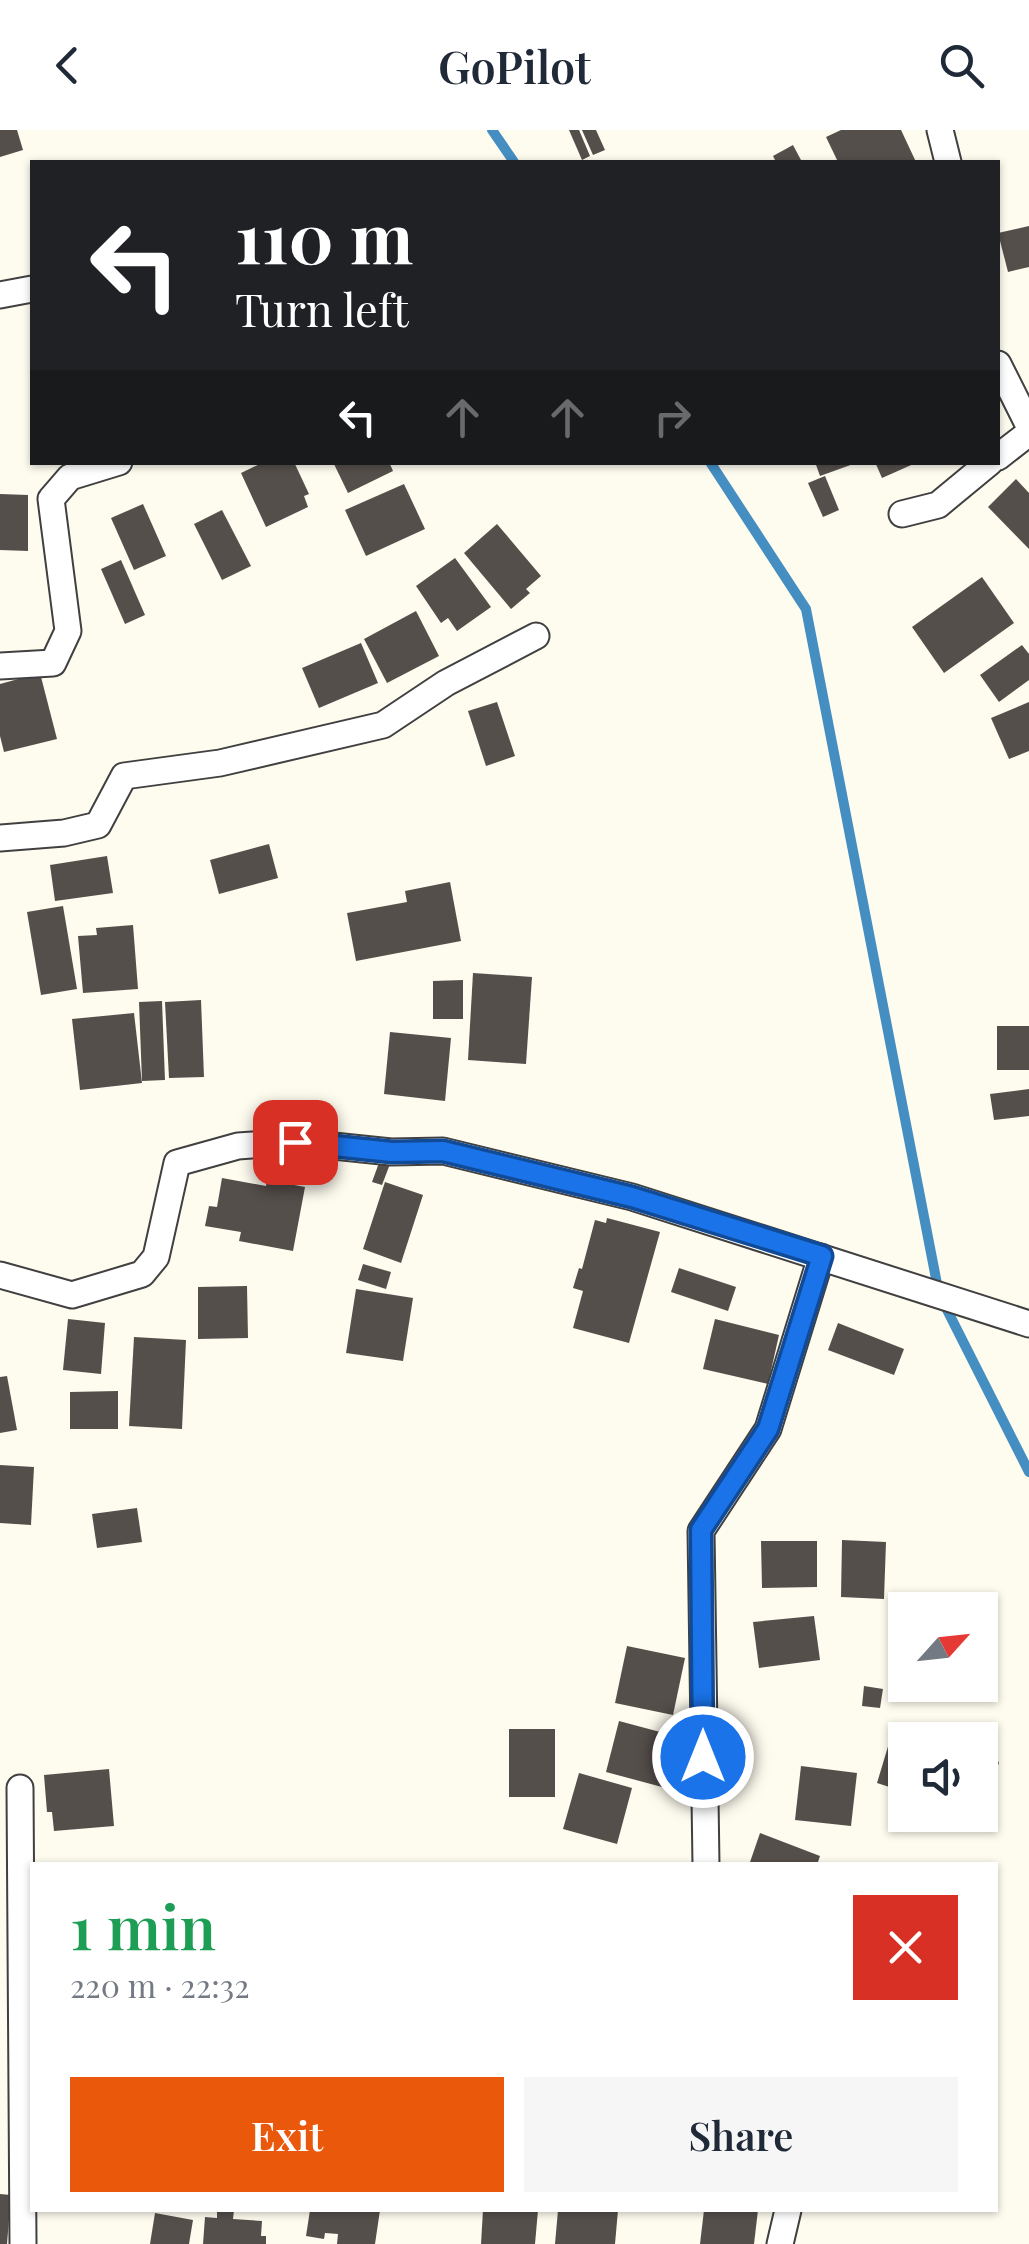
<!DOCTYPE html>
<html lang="en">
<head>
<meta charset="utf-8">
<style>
	:root { --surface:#fff; --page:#f6f6f7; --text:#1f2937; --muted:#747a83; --accent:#ea580c }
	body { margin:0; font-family:"Playfair Display",serif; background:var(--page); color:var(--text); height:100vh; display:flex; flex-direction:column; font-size:38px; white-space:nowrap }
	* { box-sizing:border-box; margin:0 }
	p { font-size:32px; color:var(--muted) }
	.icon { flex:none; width:55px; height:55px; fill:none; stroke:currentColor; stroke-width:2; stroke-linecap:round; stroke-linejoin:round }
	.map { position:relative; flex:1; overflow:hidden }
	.details { position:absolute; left:30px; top:1732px; width:968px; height:350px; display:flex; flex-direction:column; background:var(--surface); border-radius:0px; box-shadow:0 2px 8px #0004 }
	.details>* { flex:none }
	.guide { position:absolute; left:30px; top:30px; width:970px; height:305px; border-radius:0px; box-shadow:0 2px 8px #0004; background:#202124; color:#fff; overflow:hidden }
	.needle { width:65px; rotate:63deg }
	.tools { position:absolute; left:888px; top:1462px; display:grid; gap:20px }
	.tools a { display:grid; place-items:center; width:110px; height:110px; border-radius:0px; background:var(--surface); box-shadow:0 2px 8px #0004; font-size:50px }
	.pin { position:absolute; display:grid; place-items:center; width:85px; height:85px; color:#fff; margin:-42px; border-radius:20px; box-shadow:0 5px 15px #0006 }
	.me { position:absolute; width:110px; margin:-55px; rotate:0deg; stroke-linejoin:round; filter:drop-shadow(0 0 8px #0008) }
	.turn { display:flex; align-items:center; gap:35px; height:210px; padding:0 40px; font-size:45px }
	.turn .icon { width:130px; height:130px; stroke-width:2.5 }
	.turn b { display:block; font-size:70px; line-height:85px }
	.lanes { display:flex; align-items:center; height:95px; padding:0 40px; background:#0003; justify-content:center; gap:50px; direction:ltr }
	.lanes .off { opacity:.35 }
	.round { display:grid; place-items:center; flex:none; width:105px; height:105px; border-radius:0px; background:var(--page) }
	.overview { display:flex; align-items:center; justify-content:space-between; height:170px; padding:0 40px }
	h1 { font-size:60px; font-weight:600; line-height:75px; color:#1e9e55 }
	.button { display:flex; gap:20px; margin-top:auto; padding:20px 40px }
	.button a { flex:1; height:115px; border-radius:0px; background:var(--accent); color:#fff; font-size:40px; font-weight:600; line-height:115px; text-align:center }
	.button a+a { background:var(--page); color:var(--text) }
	header { display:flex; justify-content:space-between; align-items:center; height:130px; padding:0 40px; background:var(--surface); font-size:45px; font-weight:600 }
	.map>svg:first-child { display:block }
</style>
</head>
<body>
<header><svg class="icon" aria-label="back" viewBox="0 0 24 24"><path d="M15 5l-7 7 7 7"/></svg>GoPilot<svg class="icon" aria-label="search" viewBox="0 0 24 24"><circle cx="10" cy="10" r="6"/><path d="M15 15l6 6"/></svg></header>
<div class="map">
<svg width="1029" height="2114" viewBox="0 0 1029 2114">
	<rect width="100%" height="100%" fill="#fefbef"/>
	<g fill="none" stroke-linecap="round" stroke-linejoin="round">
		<g stroke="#448ec2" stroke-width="10">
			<path d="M492 0 514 32"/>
			<path d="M710 332 806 479 939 1164 1029 1342"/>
		</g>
	</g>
	<g fill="#554f4b">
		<path d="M0 0H17L23 20 0 27Z"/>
		<path d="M569 0H579L590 26 582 30Z"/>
		<path d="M582 0H596L605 20 593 25Z"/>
		<path d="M841 0H901L916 32H838L826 7Z"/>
		<path d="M793 15 802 32H776L773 26Z"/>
		<path d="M1029 96V137L1008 142 998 103Z"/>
		<path d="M264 332H294L309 364 304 366 308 377 266 397 241 343Z"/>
		<path d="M333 332H389L393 341 348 363Z"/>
		<path d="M815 332H856V333L820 346Z"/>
		<path d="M875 332H918L882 348Z"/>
		<path d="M825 346 839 380 823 387 808 353Z"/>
		<path d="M1016 349 1029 363V419L988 377Z"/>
		<path d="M404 354 425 399 366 426 345 380Z"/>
		<path d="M0 364 28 365V421L0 420Z"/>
		<path d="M143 374 166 426 134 440 111 388Z"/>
		<path d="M222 380 251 436 222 450 194 394Z"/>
		<path d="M497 394 541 446 526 459 530 463 511 479 464 423Z"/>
		<path d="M455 428 491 477 457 501 448 488 441 493 416 456Z"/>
		<path d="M121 430 145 485 125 494 101 439Z"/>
		<path d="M982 447 1014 493 944 543 912 497Z"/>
		<path d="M416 481 439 526 387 553 364 509Z"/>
		<path d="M361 513 378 553 319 578 302 538Z"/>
		<path d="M1022 515 1029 524V550L999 572 980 545Z"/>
		<path d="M40 543 57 609 4 622 0 606V554Z"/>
		<path d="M497 572 515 626 486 636 468 581Z"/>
		<path d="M1029 572V621L1009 629 991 588Z"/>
		<path d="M269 714 278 748 219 764 210 730Z"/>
		<path d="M107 726 113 763 55 771 50 735Z"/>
		<path d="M450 752 461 811 356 831 347 783 407 772 405 761Z"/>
		<path d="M63 776 77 859 41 865 27 782Z"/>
		<path d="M133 795 138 859 83 863 78 806 97 805 96 798Z"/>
		<path d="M473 843 532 847 526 934 468 930Z"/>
		<path d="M463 850V889H433V851Z"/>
		<path d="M201 870 204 947 169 948 165 872Z"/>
		<path d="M162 871 165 950 142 951 139 872Z"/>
		<path d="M134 883 142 953 80 960 72 889Z"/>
		<rect x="997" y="896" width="32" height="44"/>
		<path d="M390 902 451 908 445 971 384 964Z"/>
		<path d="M1029 959V986L994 990 990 964Z"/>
		<path d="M380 1030 390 1034 382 1055 372 1052Z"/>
		<path d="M222 1048 266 1056 267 1050 305 1057 293 1121 239 1111 241 1102 205 1096 209 1076 217 1077Z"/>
		<path d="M385 1052 423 1065 401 1133 363 1119Z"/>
		<path d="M607 1088 660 1102 629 1213 573 1198 583 1161 573 1158 579 1138 582 1139 595 1090 606 1093Z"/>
		<path d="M363 1134 391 1142 386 1159 358 1150Z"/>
		<path d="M679 1138 736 1157 728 1181 671 1162Z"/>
		<path d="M247 1156 248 1208 198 1209V1157Z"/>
		<path d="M356 1159 413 1168 403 1231 346 1223Z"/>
		<path d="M68 1189 105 1193 101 1244 63 1240Z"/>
		<path d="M715 1189 779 1205 768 1254 703 1239Z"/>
		<path d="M838 1193 904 1219 894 1245 828 1220Z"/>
		<path d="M134 1207 186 1210 182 1299 129 1296Z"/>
		<path d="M7 1246 17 1300 0 1303V1247Z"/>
		<path d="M118 1261V1299H70V1262Z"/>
		<path d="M0 1335 34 1337 31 1395 0 1393Z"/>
		<path d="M137 1378 142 1412 97 1418 92 1384Z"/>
		<path d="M842 1410 886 1412 884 1469 841 1467Z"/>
		<path d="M761 1411H817V1457L762 1458Z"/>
		<path d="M814 1486 820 1530 759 1538 753 1492Z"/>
		<path d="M627 1516 685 1528 673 1585 615 1573Z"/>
		<path d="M864 1556 883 1559 880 1578 862 1576Z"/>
		<path d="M619 1591 690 1610 677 1661 606 1642Z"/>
		<rect x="509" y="1599" width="46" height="68"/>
		<path d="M893 1600 924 1609 905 1610V1662L877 1653Z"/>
		<path d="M980 1626 999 1632 983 1686 980 1685Z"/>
		<path d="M801 1636 857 1643 851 1696 795 1690Z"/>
		<path d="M109 1639 114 1696 54 1701 52 1682H47L44 1645Z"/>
		<path d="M579 1643 632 1658 617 1714 563 1699Z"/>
		<path d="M760 1703 820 1726 817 1735H749Z"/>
		<path d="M0 2064 11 2065 7 2114H0Z"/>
		<path d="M217 2080H234L233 2089 262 2091 261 2106H266V2114H203L205 2087 217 2088Z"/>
		<path d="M310 2080H380L375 2114H337L338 2104 325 2103 324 2109 306 2106Z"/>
		<path d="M483 2080H538L535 2114H481Z"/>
		<path d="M558 2080H618L615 2114H555Z"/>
		<path d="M704 2080H758L754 2114H700Z"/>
		<path d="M155 2083 193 2090 189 2114H150Z"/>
	</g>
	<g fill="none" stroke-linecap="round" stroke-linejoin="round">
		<g stroke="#404040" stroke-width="29">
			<g id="street">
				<path d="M940 0 948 32"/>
				<path d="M0 165 32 159"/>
				<path d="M998 234 1029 296"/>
				<path d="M998 327 1029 303"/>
				<path d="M902 384 938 375 990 332"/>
				<path d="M0 536 53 533 68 501 51 369 70 347 119 332"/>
				<path d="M0 708 64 703 98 695 124 646 220 633 383 595 446 553 536 506"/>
				<path d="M0 1145 72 1165 142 1144 156 1127 177 1033 238 1016 295 1012 391 1022 443 1021 632 1067 1029 1194"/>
				<path d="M20 1658 23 2114"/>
				<path d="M706 1735 701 1401 768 1299 821 1127"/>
				<path d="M780 2114 788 2080"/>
			</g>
		</g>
		<use href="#street" stroke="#fff" stroke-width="25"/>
	</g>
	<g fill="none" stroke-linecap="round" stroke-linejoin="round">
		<g stroke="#114b97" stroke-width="25">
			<path id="route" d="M295 1012 392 1022 443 1021 632 1067 822 1126 768 1299 701 1400 703 1627"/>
		</g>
		<use href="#route" stroke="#1a73e8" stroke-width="18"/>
	</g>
</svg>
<div class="tools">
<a><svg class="needle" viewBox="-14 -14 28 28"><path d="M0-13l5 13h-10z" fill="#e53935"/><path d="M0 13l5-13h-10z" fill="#747a83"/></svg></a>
<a><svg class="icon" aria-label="sound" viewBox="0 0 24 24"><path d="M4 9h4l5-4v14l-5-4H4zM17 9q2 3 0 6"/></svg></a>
</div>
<div class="pin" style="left:295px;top:1012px;background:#d93025"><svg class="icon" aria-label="arrive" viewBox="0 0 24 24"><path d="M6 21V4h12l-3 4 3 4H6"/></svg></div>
<svg class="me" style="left:703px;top:1627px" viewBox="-20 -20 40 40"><circle r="17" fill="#1a73e8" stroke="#fff" stroke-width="3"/><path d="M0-11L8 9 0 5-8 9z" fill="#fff"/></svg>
<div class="guide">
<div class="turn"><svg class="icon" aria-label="left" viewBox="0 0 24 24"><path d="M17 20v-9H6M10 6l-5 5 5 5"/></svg><div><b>110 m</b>Turn left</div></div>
<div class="lanes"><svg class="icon" aria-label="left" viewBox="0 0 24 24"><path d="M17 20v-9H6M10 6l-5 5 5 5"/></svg><svg class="icon off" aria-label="ahead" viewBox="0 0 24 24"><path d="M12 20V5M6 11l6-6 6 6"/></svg><svg class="icon off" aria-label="ahead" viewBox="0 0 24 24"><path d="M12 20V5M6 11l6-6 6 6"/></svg><svg class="icon off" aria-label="right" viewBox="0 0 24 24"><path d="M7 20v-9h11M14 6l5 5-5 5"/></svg></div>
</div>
<section class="details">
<div class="overview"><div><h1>1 min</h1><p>220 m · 22:32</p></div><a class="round" style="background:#d93025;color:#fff"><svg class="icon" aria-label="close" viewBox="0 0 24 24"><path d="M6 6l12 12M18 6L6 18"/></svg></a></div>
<div class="button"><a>Exit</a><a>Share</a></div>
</section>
</div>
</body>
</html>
